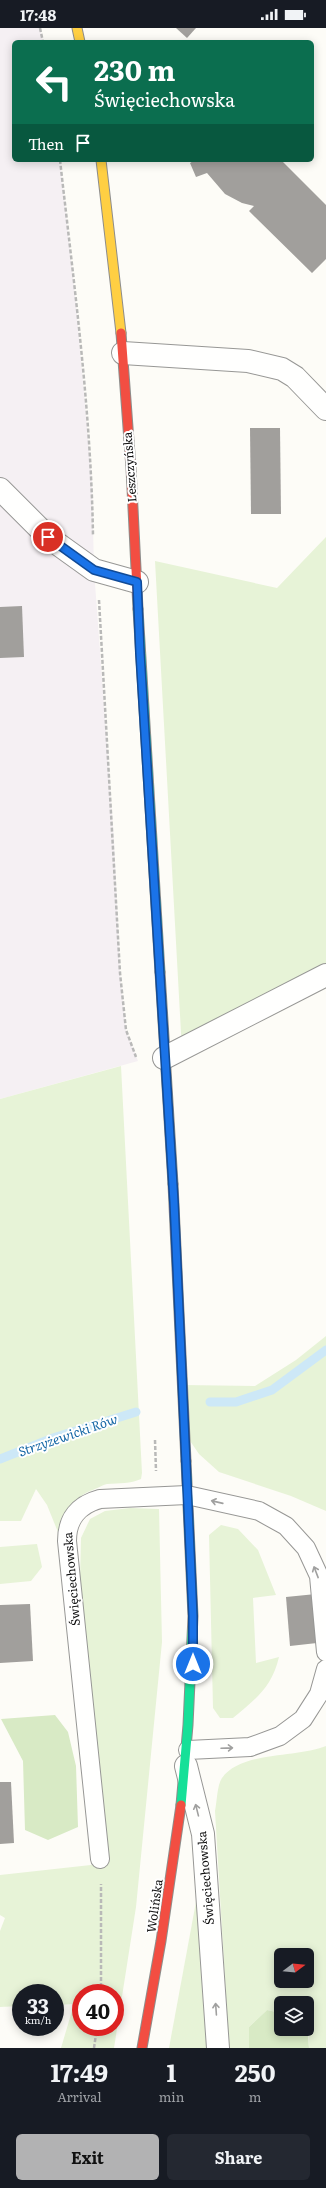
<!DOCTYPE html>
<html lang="en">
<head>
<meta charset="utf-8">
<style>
	:root { --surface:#171b24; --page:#242831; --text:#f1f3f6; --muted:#9ea1a6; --accent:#b2b2b3 }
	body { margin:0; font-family:Literata,serif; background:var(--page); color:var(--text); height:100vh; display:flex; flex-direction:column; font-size:15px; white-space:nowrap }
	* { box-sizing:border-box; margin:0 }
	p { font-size:13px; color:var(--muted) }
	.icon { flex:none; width:22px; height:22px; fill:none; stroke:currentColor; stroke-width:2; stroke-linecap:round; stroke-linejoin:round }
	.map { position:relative; height:2020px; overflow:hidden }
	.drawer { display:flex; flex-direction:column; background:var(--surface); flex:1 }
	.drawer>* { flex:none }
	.banner { position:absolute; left:12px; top:12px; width:302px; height:122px; border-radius:6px; box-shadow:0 2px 10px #0003; background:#0b6e4f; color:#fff; overflow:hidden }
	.needle { width:26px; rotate:74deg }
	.buttons { position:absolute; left:274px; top:1920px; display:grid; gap:8px }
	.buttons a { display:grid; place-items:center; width:40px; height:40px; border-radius:6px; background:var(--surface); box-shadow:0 2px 10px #0003; font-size:20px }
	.speed { position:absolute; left:12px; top:1956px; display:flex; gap:8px; font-size:20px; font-weight:700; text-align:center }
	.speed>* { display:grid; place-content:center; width:52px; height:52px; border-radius:50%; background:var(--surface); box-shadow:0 2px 10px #0003; line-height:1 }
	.speed small { font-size:10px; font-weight:400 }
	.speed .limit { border:6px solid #d22; background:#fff; color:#111 }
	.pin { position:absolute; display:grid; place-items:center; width:34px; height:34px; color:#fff; margin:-17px; border:2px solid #fff; border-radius:50%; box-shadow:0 1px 4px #0007 }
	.me { position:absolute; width:44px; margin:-22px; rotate:0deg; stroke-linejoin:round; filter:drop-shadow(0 0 3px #0008) }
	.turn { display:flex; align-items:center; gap:14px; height:84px; padding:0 16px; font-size:18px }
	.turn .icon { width:52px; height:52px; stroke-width:2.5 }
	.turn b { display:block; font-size:28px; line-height:34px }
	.then { display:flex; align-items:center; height:38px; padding:0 16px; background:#0003; gap:8px; font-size:15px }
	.eta { display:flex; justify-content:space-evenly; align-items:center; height:68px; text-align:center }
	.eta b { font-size:24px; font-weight:700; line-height:28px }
	.cta { display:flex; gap:8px; margin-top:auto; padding:8px 16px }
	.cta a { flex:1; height:46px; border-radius:6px; background:var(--accent); color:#111; font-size:16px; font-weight:700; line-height:46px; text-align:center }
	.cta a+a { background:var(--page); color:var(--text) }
	.status { display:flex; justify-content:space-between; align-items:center; height:28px; padding:0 20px; background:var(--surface); direction:ltr }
	.status svg { height:11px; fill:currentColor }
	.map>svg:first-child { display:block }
</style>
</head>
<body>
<div class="status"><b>17:48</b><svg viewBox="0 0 49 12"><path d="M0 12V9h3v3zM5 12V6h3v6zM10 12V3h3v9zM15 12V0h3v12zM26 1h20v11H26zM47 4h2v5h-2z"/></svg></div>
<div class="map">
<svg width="326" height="2020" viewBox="0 0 326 2020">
	<rect width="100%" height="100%" fill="#fdfcf7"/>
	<path fill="#f5f0f3" d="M0 0H40L43 14H14V132H60L76 276 92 453 94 542 114 811 120 945 126 1002 138 1033 0 1071Z"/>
	<g fill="#e7f3d7" fill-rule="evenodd">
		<path d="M326 509V947L182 1023 155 533 277 560Z"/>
		<path d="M121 1038 142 1445 141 1451C130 1456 120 1455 107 1456 102 1457 96 1461 90 1463 66 1474 66 1490 62 1514L47 1477 36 1461 21 1493H0V1071Z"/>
		<path d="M326 1308V1483L291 1468 219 1444 199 1426 186 1407 183 1357 255 1358 296 1332Z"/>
		<path d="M130 1480 159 1481 162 1614 136 1879 114 2020H61L74 1976 55 1977V1965H21V1978L0 1979V1903L5 1890 0 1887V1847L100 1836 79 1591 81 1510 90 1491 105 1483ZM81 1965H115V1999H81Z"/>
		<path d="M221 1497 238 1501 258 1522 276 1567 253 1570 256 1635 279 1629C272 1659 256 1671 233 1690H220L213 1680 209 1507Z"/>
		<path d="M37 1516 42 1539 31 1553 0 1556V1519Z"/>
		<path d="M326 1718V2020H309L307 1975H281V1985L267 1982 249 1999V2020H229L215 1783C217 1774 217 1757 222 1750 241 1723 297 1730 326 1718ZM281 1927H307V1953H281Z"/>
		<path d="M198 1863 209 2020H169Z"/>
	</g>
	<g fill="#d8eac5">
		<path d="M55 1687 68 1704 76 1738 78 1799 48 1812 25 1802 23 1733 1 1691Z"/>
		<path d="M267 1982 281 1985V2001H307V1995L309 2020H249V1999Z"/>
	</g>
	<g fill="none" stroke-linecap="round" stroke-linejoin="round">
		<g stroke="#cde8f7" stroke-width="9">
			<path d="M210 1374H236L272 1362 326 1322"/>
			<path d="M0 1431 53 1410 136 1384"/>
		</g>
	</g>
	<g fill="#a19f9c">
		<path d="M176 0H196L187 10Z"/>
		<path d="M195 132H281L326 177V231L312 245 249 183 254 178 242 175 225 166 207 145 196 149 190 135Z"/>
		<path d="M250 400H280L281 486H251Z"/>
		<path d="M22 578 24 629 0 630V579Z"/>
		<path d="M326 1565V1614L290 1618 286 1569Z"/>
		<path d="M30 1576 33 1633 0 1635V1577Z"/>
		<path d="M0 1754H11L14 1815 0 1816Z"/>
	</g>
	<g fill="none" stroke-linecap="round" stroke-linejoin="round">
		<g stroke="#979795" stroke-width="20">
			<g id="lane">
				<path d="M188 1722 250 1719 280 1708 303 1691 319 1666 326 1641"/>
				<path d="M100 1831 67 1513C67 1491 78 1477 100 1471L187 1467 259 1483 286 1498 306 1520 319 1548 326 1624"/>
			</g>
		</g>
		<g stroke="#979795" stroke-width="24">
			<g id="street">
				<path d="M123 325 248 333 282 341 295 349 326 381"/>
				<path d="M0 461 48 509 94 542 137 554"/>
				<path d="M164 1030 326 947"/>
				<path d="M186 1738 203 1806 218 2020"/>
			</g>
		</g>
		<g stroke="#8e8d8b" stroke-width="11">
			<g id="fast">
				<path d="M138 581 160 944"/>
				<path d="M181 1777 188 1697 193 1588 186 1433"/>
			</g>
		</g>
		<g stroke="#8e8d8b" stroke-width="11">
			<g id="slow">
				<path d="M77 0 80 14"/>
				<path d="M101 132 121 305"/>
				<path d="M160 944 173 1156"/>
			</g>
		</g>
		<g stroke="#8e8d8b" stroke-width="11">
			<g id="jam">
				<path d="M121 305 131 440 138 581"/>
				<path d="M173 1156 186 1433"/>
				<path d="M142 2020 161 1913 181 1777"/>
			</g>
		</g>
		<g stroke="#b9b9b8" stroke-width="2.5" stroke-dasharray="4 2" stroke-linecap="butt">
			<path d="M40 0 43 14"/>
			<path d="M60 132C74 257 91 382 93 508"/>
			<path d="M99 572 120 945 126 1002 136 1029"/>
			<path d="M155 1412 156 1443"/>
			<path d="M101 1965V1856"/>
			<path d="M94 2020 97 1999"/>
		</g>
		<use href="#lane" stroke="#fffffe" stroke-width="18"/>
		<use href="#street" stroke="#fffffe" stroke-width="22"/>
		<use href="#fast" stroke="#16e098" stroke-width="9"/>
		<use href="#slow" stroke="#ffcf43" stroke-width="9"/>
		<use href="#jam" stroke="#f24e42" stroke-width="9"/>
	</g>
	<defs><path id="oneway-shaft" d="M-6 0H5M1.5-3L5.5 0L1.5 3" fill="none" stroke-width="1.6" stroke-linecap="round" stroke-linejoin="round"/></defs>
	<g stroke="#a0a09f">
		<use href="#oneway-shaft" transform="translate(217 1474) rotate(-167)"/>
		<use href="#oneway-shaft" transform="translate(316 1544) rotate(-111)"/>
		<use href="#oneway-shaft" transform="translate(227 1720) rotate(-2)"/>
		<use href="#oneway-shaft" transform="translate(197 1782) rotate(-104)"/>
		<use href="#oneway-shaft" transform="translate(216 1981) rotate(-94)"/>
	</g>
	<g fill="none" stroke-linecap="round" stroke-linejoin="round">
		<g stroke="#114b97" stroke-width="10">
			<path id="route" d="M48 509 94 542 137 554 140 625 174 1174 193 1588V1636"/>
		</g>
		<use href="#route" stroke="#1a73e8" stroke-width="7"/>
	</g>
	<g text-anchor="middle" stroke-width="4" stroke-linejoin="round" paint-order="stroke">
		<g font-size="12" fill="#111" stroke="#fff">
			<text transform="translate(130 439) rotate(-94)" y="4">Leszczyńska</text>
			<text transform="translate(72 1551) rotate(-95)" y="4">Święciechowska</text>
			<text transform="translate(206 1850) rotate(-95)" y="4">Święciechowska</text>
			<text transform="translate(155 1878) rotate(-82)" y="4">Wolińska</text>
		</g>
		<g font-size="13" font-style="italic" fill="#1768a6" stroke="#fff">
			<text transform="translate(68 1407) rotate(-19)" y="5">Strzyżewicki Rów</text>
		</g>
	</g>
</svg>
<div class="buttons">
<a><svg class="needle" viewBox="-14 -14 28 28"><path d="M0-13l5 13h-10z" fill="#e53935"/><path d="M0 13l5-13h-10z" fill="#9ea1a6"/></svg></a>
<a><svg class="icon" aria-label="layers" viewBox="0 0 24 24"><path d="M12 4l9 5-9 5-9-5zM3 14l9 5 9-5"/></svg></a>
</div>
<div class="speed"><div>33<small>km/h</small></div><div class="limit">40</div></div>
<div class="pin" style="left:48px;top:509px;background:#d93025"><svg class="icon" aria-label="arrive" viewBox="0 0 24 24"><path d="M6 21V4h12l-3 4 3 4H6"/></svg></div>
<svg class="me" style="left:193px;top:1636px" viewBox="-20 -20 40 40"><circle r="17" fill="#1a73e8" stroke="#fff" stroke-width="3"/><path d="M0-11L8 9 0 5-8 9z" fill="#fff"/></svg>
<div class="banner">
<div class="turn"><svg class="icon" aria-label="left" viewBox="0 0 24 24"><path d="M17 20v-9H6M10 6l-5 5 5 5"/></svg><div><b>230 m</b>Święciechowska</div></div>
<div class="then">Then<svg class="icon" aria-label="arrive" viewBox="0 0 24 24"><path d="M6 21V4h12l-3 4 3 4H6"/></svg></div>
</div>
</div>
<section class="drawer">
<div class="eta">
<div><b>17:49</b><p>Arrival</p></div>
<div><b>1</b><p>min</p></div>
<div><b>250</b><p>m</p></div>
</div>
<div class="cta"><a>Exit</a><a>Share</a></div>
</section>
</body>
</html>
